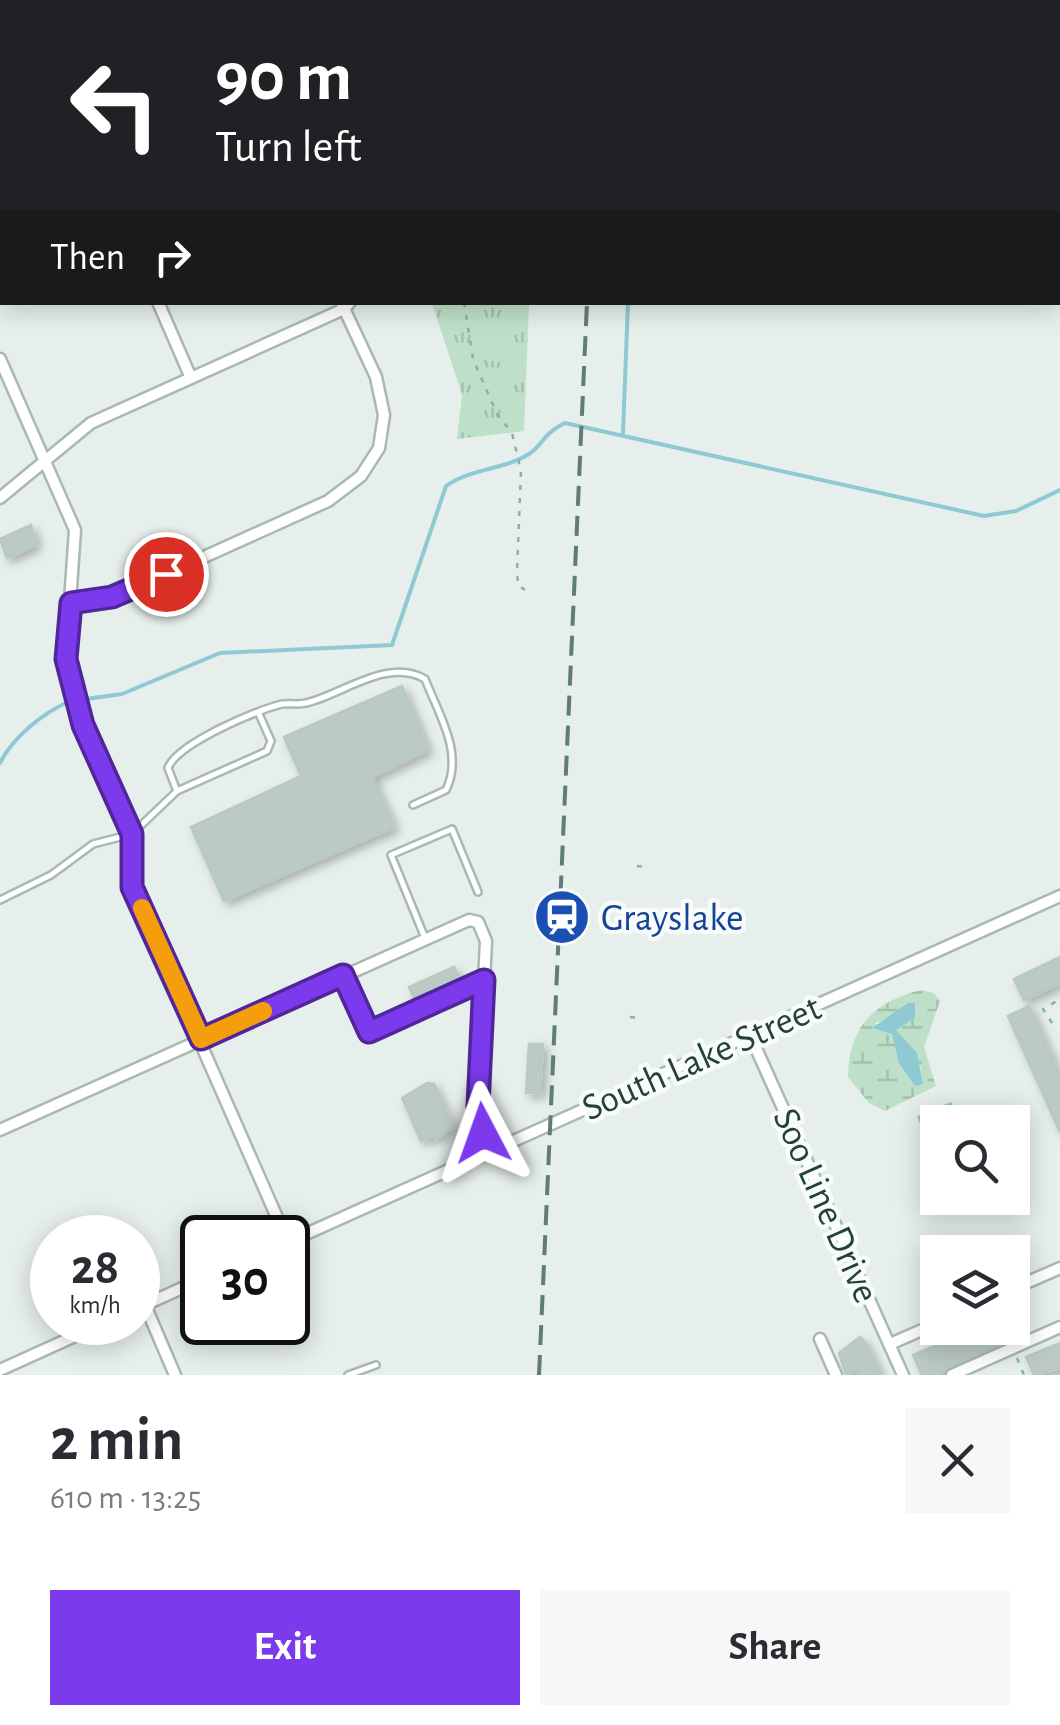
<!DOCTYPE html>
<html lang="en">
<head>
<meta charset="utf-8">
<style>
	:root { --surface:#fff; --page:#f7f7f7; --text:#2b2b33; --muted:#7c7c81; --accent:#7c3aed }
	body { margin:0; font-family:"Alegreya Sans",sans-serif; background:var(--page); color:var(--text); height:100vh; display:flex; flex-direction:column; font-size:38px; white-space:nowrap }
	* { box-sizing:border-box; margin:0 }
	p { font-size:32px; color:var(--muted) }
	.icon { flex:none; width:55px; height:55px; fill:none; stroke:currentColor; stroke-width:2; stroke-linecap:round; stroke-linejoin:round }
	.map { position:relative; height:1375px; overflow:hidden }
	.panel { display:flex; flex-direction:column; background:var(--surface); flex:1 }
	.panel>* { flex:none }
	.banner { position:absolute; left:0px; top:0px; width:1060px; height:305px; box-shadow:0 5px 25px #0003; background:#202124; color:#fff; overflow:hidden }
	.buttons { position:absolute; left:920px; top:1105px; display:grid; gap:20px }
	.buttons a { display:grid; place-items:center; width:110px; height:110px; border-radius:0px; background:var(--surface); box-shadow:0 5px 25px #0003; font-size:50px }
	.speed { position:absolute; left:30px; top:1215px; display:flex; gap:20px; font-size:50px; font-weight:700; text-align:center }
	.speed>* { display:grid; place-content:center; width:130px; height:130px; border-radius:50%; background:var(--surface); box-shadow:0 5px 25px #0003; line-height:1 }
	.speed small { font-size:25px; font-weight:400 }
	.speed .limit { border:5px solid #111; border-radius:15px; background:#fff; color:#111 }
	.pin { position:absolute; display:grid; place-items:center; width:85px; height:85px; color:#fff; margin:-42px; border:5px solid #fff; border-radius:50%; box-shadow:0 2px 10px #0007 }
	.me { position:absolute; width:110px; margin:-55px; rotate:356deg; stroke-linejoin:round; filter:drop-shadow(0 0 8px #0008) }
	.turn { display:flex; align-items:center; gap:35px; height:210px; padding:0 50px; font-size:45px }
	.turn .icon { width:130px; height:130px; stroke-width:2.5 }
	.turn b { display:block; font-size:70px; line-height:85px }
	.then { display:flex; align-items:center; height:95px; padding:0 50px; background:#0003; gap:20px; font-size:38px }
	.round { display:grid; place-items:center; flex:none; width:105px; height:105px; border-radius:0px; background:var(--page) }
	.headline { display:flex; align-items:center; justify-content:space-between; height:170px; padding:0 50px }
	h1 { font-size:60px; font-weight:700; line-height:75px }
	.action { display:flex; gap:20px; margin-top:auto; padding:20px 50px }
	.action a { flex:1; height:115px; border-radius:0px; background:var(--accent); color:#fff; font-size:40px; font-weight:700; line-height:115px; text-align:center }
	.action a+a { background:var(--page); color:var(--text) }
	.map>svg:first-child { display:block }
</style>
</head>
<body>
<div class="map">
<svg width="1060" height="1375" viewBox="0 0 1060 1375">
	<defs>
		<pattern id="wetland-marsh" width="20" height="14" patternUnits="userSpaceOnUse" patternTransform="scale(2.5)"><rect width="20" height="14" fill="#bfe0c8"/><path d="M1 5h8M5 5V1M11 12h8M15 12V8" fill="none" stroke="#a4c1ad"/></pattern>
		<pattern id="park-tufts" width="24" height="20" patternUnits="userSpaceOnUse" patternTransform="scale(2.5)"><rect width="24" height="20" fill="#bfe0c8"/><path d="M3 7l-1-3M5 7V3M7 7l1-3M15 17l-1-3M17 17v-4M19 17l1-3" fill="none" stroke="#a4c1ad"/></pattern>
		<filter id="shadow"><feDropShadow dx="4.5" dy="4.5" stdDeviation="5" flood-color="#0004"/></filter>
	</defs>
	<rect width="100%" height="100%" fill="#e6efeb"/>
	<path fill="url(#wetland-marsh)" fill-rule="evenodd" d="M921 990 934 993 940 1001 924 1047 936 1086 885 1111 869 1103 848 1077C849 1027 873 1002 921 990ZM908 1003 915 1018 895 1030 921 1068 922 1084 892 1034 875 1023 892 1018Z"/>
	<path fill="url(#park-tufts)" d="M432 303H529L524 431 457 439 462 395Z"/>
	<path fill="#bfe0c8" d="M492 323 514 325 510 363 489 361Z"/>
	<g fill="#8ec9d4">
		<path d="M908 1003H915V1018L896 1030 917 1053 923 1084 915 1086 899 1063 892 1034 872 1028Z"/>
		<path d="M951 1102 962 1122H938L937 1171 917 1116Z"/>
	</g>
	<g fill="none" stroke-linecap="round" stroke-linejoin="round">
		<g stroke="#8ec9d4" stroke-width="4">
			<path d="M644 2V0"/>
			<path d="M623 433 628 302"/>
			<path d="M86 699 122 694 220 653 392 645 446 486C471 468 504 470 529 454 544 444 541 435 565 423L984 516 1016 511 1060 490"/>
			<path d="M0 763C13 737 43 713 70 701"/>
		</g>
	</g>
	<g fill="#bbcac4" stroke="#b8c9c2" stroke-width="2.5" filter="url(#shadow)">
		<path d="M31 525 36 545 7 558 0 539Z"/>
		<path d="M402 686 428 750 372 777 394 827 224 901 191 827 301 776 284 737Z"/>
		<path d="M1060 957V983L1024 1000 1014 979Z"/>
		<path d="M454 967 462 983 417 1004 409 987Z"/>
		<path d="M1029 1006 1060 1077V1132L1008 1016Z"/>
		<path d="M529 1044H543L540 1093H526Z"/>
		<path d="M427 1083 434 1084 453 1127 436 1139 434 1135 421 1141 402 1098Z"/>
		<path d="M978 1328H997L1004 1342 935 1375H922L913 1355Z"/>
		<path d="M860 1337 865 1342 881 1375H860L857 1369 846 1375 839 1353Z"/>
		<path d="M1060 1343V1368L1034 1375 1026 1357Z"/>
	</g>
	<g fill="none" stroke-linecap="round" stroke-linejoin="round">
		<g stroke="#a8b8b2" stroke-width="10">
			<g id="lane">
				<path d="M177 791 168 768C177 744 256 710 282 704 290 703 298 705 306 703 342 695 387 657 425 679 439 715 464 753 446 790L413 805"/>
				<path d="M0 900 51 875 93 844 132 834 177 791 267 751 271 741 259 714"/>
				<path d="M425 938 391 855 452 829 478 892"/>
				<path d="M344 978 369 1033 482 981"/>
				<path d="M348 1375 376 1365"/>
			</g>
		</g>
		<g stroke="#a8b8b2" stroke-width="15">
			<g id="street">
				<path d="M147 0 148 2"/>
				<path d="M60 2 65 0"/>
				<path d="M308 2 313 0"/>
				<path d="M0 29 2 28"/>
				<path d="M158 302 191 378"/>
				<path d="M0 359 75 530 66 659 83 725 132 834V887L286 1238"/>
				<path d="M0 498 91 423 344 309 350 302"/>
				<path d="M71 603 133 589 328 501 361 476 379 448 384 415 376 377 341 302"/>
				<path d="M750 1035 903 1375"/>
				<path d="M0 1130 469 920 478 922 486 941 478 1106 487 1152"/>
				<path d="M288 1242 1060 896"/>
				<path d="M1012 1289 1060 1268"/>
				<path d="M145 1305 175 1375"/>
				<path d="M138 1308 202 1279"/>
				<path d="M820 1339 836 1375"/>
				<path d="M890 1344 938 1323"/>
				<path d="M0 1370 106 1322"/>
				<path d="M952 1375 1060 1327"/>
			</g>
		</g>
		<g stroke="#86b3a5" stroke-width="2.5" stroke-dasharray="5 8" stroke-linecap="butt">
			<path d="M464 302 473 359 497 414 512 433 521 471 517 571 518 585 525 590"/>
			<path d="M637 866 648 867"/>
			<path d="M630 1017 642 1018"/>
			<path d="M1052 1023 1043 1009 1059 1000"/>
			<path d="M1003 1328 1008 1340"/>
			<path d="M1017 1358 1024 1375"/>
		</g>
		<use href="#lane" stroke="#fff" stroke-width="5"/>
		<use href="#street" stroke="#fff" stroke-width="10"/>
		<g stroke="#5f7d75" stroke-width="4" stroke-dasharray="20 10" stroke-linecap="butt">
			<path d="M600 2V0"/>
			<path d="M539 1375 587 302"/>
		</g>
	</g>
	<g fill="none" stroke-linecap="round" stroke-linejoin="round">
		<g stroke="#51269a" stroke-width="25">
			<path id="route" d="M166 574 112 597 71 603 66 659 83 725 132 834V887L201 1039 343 975 369 1032 484 980 478 1106 483 1133"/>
		</g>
		<use href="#route" stroke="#7c3aed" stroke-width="18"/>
		<path stroke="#f59e0b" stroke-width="18" d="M142 908 201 1039 263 1011"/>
	</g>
	<defs>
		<g id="station-disc" transform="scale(2.875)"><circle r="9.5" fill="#1a4fb4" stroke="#f7fbf9"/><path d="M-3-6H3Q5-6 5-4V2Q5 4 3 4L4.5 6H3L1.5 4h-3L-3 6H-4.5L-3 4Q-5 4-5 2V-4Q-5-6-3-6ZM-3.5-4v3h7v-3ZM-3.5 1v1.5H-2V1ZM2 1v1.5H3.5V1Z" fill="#fff"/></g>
	</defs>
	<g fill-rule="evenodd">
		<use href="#station-disc" x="562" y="917"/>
	</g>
	<g text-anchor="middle" stroke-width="9" stroke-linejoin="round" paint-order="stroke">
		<g font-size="38" fill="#164399" stroke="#f7fbf9" text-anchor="start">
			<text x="601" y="930">Grayslake</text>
		</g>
		<g font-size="38" fill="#24423a" stroke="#f7fbf9">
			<text transform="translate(701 1057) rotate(-24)" y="13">South Lake Street</text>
			<text transform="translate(827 1205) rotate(66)" y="13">Soo Line Drive</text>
		</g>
	</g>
</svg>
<div class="buttons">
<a><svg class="icon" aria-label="search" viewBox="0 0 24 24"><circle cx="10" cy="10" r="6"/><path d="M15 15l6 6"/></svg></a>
<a><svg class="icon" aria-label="layers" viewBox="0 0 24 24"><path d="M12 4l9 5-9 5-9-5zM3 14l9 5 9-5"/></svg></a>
</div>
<div class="speed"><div>28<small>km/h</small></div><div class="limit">30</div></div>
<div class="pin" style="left:166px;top:574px;background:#d93025"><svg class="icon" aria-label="arrive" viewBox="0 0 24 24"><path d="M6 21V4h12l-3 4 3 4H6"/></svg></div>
<svg class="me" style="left:483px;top:1133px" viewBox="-20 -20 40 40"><path d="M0-17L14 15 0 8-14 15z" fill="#7c3aed" stroke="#fff" stroke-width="4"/></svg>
<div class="banner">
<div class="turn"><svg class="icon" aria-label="left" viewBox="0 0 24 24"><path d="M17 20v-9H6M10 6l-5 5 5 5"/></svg><div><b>90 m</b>Turn left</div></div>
<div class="then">Then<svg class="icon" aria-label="right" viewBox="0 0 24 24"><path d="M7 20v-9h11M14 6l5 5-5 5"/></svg></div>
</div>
</div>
<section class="panel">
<div class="headline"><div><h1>2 min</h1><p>610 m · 13:25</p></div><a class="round"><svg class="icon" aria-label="close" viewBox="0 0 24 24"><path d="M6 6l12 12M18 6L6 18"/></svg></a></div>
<div class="action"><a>Exit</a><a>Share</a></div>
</section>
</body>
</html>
